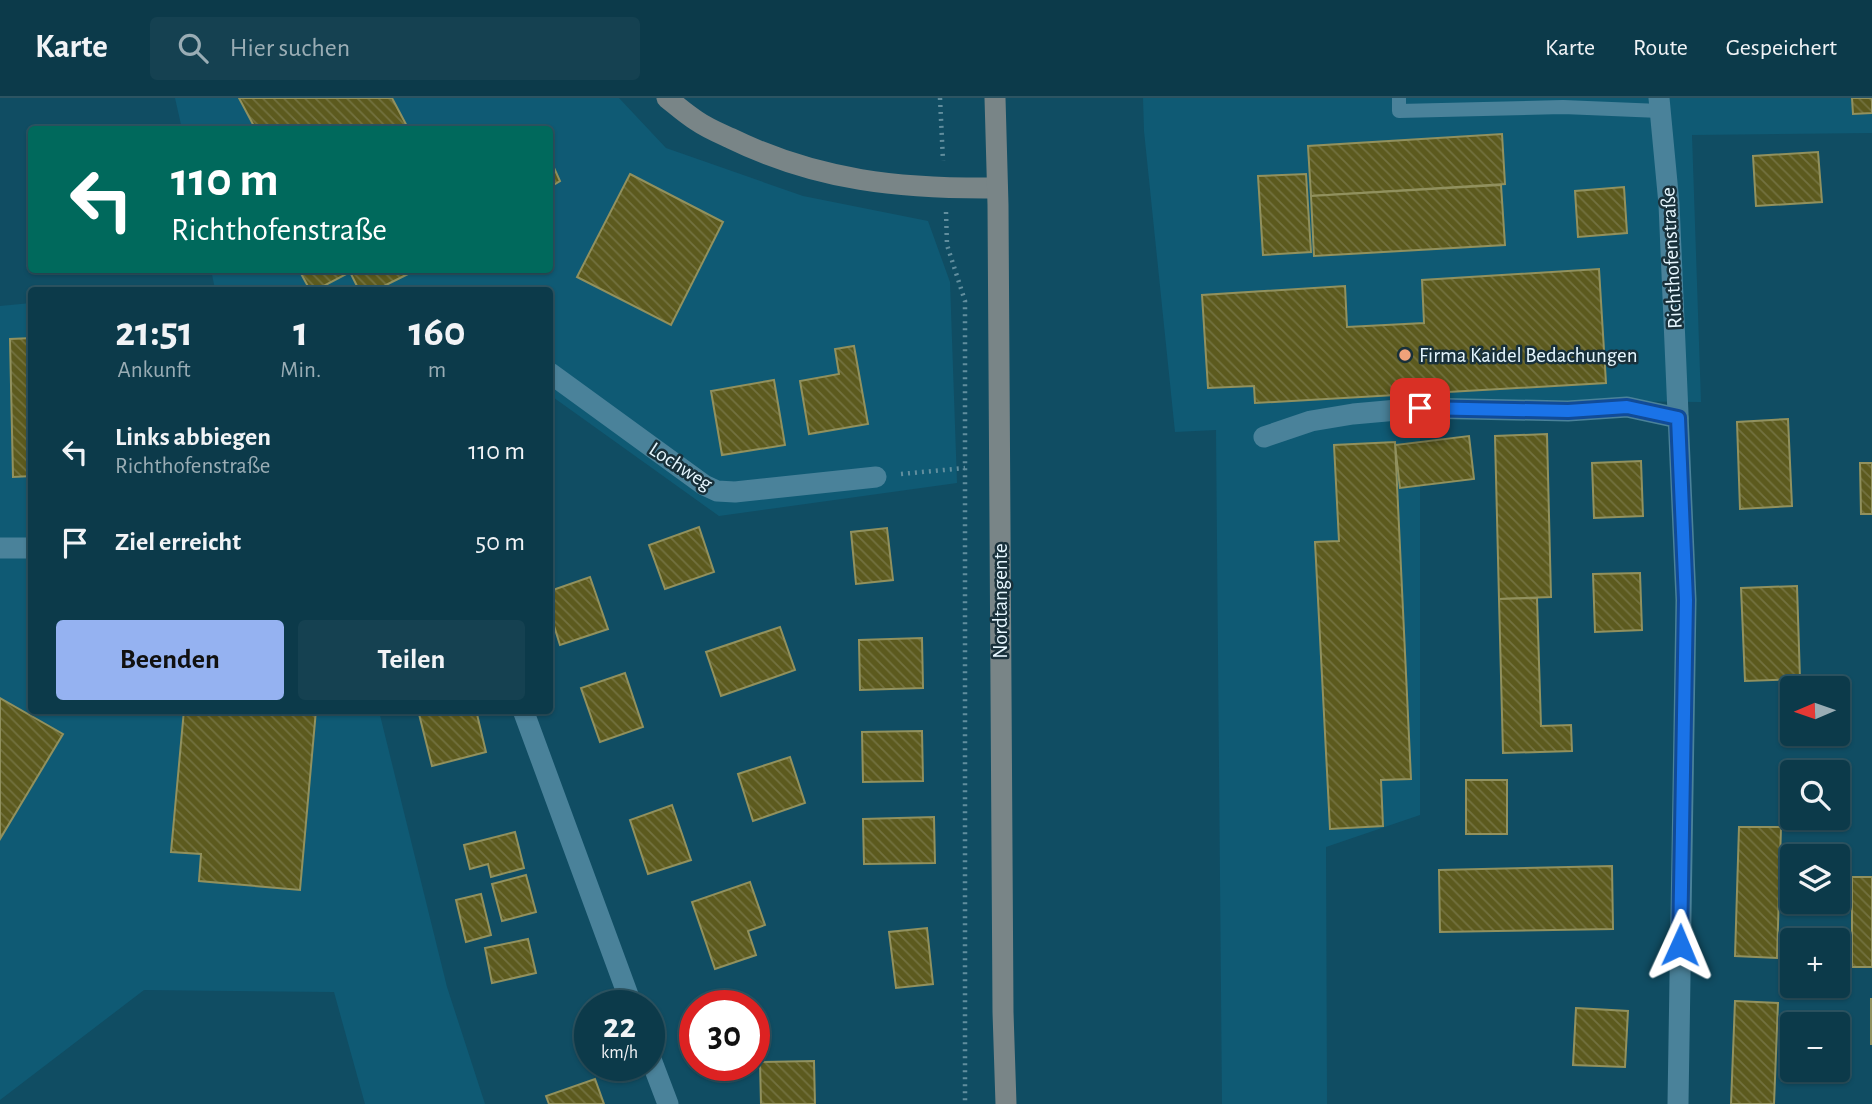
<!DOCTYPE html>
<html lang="de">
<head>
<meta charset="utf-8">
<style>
	:root { --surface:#0c3a4a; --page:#154151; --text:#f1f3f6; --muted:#9aadb5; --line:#2c5462; --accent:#95b2f1 }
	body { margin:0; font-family:"Alegreya Sans",sans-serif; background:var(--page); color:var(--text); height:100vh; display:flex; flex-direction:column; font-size:26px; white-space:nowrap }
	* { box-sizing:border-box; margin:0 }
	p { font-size:23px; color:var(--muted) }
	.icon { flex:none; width:38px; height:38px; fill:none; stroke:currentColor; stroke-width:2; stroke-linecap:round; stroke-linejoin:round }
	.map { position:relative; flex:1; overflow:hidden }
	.drawer { position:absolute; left:28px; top:189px; width:525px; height:427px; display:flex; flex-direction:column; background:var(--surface); border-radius:7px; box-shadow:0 2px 5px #0004,0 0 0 2px var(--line) }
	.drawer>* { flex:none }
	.banner { position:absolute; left:28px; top:28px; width:525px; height:147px; border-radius:7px; box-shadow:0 2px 5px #0004,0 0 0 2px var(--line); background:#00695c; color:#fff; overflow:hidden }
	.needle { width:46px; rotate:268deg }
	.fabs { position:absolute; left:1780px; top:578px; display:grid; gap:14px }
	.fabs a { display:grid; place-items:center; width:70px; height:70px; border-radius:7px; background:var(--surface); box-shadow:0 2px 5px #0004,0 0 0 2px var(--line); font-size:35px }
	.speed { position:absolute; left:574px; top:892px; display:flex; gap:14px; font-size:35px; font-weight:700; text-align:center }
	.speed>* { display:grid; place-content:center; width:91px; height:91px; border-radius:50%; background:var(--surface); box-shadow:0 2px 5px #0004,0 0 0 2px var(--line); line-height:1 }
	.speed small { font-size:18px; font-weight:400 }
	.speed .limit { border:10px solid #d22; background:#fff; color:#111 }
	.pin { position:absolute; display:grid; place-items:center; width:60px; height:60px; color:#fff; margin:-30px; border-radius:14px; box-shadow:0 4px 10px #0006 }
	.me { position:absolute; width:77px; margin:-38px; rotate:1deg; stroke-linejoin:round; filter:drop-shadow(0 0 5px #0008) }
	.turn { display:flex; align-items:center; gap:24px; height:147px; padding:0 28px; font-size:32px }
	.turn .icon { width:91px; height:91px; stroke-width:2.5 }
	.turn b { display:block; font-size:49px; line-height:60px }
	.eta { display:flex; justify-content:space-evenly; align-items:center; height:119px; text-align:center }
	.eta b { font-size:42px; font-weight:700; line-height:49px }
	.button { display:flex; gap:14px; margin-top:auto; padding:14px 28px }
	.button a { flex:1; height:80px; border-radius:7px; background:var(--accent); color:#111; font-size:28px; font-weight:700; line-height:80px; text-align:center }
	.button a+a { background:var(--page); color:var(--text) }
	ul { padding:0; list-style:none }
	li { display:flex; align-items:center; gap:21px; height:91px; padding:0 28px }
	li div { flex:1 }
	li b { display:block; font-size:26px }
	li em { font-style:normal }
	header { display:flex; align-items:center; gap:42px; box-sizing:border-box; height:98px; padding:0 35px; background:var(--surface); border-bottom:2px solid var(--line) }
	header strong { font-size:33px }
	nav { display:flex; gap:38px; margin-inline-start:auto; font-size:24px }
	.search { width:490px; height:63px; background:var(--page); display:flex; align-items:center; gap:18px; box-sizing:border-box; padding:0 24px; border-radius:7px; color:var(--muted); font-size:26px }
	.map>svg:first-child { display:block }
</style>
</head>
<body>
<header>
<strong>Karte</strong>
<div class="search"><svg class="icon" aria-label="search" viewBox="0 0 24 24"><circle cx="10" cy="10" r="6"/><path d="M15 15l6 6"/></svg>Hier suchen</div>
<nav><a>Karte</a><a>Route</a><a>Gespeichert</a></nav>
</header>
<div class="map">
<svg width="1872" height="1006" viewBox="0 0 1872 1006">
	<defs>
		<pattern id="building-back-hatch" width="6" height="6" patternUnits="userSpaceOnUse" patternTransform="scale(1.75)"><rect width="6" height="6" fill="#5c5a1e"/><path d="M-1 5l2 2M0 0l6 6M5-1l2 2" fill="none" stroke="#737240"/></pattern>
	</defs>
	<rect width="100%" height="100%" fill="#104d63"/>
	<g fill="#0f5a74">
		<path d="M175 0H619L666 50 803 98 928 123 950 184 957 385 719 418 550 297V192H202L215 191 211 172H550V32L182 31Z"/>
		<path d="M1143 0H1872V35L1692 37 1701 304 1477 302 1420 310V717L1326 749 1327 1006H1222L1216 332 1175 334 1144 33Z"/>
		<path d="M31 205 32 612 379 613 447 889 485 1006H365L334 894 144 892 0 1002V208Z"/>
	</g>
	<g fill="url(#building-back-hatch)" stroke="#91915e" stroke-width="2">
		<path d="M239 0H392L409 32H256Z"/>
		<path d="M1852 0H1872V15L1853 16Z"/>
		<path d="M1502 36 1505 86 1311 98 1308 48Z"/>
		<path d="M1818 54 1822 104 1756 108 1753 58Z"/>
		<path d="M550 61 560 83 550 89Z"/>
		<path d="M630 76 723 124 671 227 577 179Z"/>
		<path d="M1306 76 1311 154 1263 157 1258 78Z"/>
		<path d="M1501 87 1505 147 1314 158 1311 98Z"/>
		<path d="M1624 89 1627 135 1578 139 1575 93Z"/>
		<path d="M1599 171 1606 285 1255 305 1254 288 1208 290 1202 197 1345 188 1347 229 1424 225 1422 182Z"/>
		<path d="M299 172H416L376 192H359L350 174 316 192H310Z"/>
		<path d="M32 240V378L13 379 10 241Z"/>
		<path d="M854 248 868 326 809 336 800 283 839 276 835 251Z"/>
		<path d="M774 282 785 347 722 357 711 293Z"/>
		<path d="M1788 321 1792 408 1740 411 1737 324Z"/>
		<path d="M1547 336 1551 499 1499 501 1495 338Z"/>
		<path d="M1469 338 1474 381 1400 390 1395 347Z"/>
		<path d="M1395 344 1411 681 1381 682 1383 728 1330 731 1315 444 1339 443 1334 347Z"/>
		<path d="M1641 363 1643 418 1594 420 1592 365Z"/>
		<path d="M1860 365H1872V416H1861Z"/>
		<path d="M699 429 714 474 665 491 649 447Z"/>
		<path d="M887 430 893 482 856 486 851 434Z"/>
		<path d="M1640 475 1642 532 1595 534 1593 476Z"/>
		<path d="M590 479 608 531 560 547 550 515V493Z"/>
		<path d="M1797 488 1800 581 1745 583 1741 490Z"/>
		<path d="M1537 500 1541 628 1571 627 1572 653 1503 655 1499 501Z"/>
		<path d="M780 529 795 572 721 598 706 554Z"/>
		<path d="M922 540 923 590 860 592 859 542Z"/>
		<path d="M625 575 643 629 600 644 581 590Z"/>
		<path d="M0 600 63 636 0 741Z"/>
		<path d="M184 612H316L300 792 199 783 201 756 171 754Z"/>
		<path d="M418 612H476L486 654 432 668Z"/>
		<path d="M922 633 923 683 863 684 862 634Z"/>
		<path d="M790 659 805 705 753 723 738 676Z"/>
		<rect x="1466" y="682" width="41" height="54"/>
		<path d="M672 707 691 762 648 776 630 722Z"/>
		<path d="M934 719 935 765 864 766 863 721Z"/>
		<path d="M1739 729H1781L1777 860 1735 858Z"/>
		<path d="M515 734 524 770 491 779 488 766 470 771 464 747Z"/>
		<path d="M1612 768 1613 831 1440 834 1439 772Z"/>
		<path d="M526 777 536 814 502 823 492 786Z"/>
		<rect x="1852" y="779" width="20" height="90"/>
		<path d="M750 784 765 827 748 833 756 857 715 871 692 804Z"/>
		<path d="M481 796 491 837 466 844 456 802Z"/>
		<path d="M927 830 933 886 896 890 889 834Z"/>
		<path d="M528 841 536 875 492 885 485 850Z"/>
		<rect x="1871" y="901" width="1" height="45"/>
		<path d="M1735 903 1778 905 1774 1006H1731Z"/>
		<path d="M1576 910 1628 913 1625 969 1573 967Z"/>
		<path d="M814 963 815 1006H761L760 964Z"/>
		<path d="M595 981 604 1006H549L546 998Z"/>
	</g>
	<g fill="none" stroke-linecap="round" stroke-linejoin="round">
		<g stroke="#618e9e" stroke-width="4.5" stroke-dasharray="2 5" stroke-linecap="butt">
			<path d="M940 0 943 63"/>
			<path d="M946 114 947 147 965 203V1006"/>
			<path d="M901 376 965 370"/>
		</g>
		<path stroke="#4a829a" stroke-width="14" d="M1399 0V13L1563 9 1660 13"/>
		<g stroke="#4a829a" stroke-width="21">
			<path d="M1659 0 1669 106 1686 502 1678 1006"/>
			<path d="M550 275 704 387 717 393 735 394 876 379"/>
			<path d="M1264 339 1311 323 1353 316 1420 310 1568 313 1627 309 1678 320"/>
			<path d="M0 450H32"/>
			<path d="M523 612 632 908"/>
			<path d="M649 956 668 1006"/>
		</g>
		<g stroke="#798587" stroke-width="21">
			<path d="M667 0C677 8 686 16 697 23 707 30 719 35 730 40 818 83 901 91 997 90"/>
			<path d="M995 0 998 107 1003 914 1006 1006"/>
		</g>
	</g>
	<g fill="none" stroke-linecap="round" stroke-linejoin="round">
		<g stroke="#114b97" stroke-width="18">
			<path id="route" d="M1420 310 1568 313 1627 309 1678 320 1686 502 1680 847"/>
		</g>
		<use href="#route" stroke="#1a73e8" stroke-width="12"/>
	</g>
	<circle fill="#f0a27a" stroke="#18303a" stroke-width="2.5" cx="1405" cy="257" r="7"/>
	<g text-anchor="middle" stroke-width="5" stroke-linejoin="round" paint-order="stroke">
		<g font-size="21" fill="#e6f7ff" stroke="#18303a">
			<text transform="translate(1671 160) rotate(-93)" y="7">Richthofenstraße</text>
			<text transform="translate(681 368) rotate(33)" y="7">Lochweg</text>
			<text transform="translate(1000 503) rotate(-90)" y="7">Nordtangente</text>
		</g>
		<g font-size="21" fill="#e6f7ff" stroke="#18303a" text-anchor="start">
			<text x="1419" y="264">Firma Kaidel Bedachungen</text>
		</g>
	</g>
</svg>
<div class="fabs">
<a><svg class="needle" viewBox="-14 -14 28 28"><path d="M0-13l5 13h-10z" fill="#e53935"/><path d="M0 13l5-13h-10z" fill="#9aadb5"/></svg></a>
<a><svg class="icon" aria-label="search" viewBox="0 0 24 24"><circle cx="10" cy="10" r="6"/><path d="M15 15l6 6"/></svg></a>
<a><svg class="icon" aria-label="layers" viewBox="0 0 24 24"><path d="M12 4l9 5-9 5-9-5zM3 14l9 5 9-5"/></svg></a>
<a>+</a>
<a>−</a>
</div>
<div class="speed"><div>22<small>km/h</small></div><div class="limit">30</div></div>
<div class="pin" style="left:1420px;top:310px;background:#d93025"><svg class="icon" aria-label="arrive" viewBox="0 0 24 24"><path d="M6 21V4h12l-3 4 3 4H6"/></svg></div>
<svg class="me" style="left:1680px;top:847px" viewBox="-20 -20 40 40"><path d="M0-17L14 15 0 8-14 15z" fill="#1a73e8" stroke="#fff" stroke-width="4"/></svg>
<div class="banner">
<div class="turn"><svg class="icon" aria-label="left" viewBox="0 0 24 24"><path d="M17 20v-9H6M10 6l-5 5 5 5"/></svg><div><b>110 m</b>Richthofenstraße</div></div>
</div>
<section class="drawer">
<div class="eta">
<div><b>21:51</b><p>Ankunft</p></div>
<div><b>1</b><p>Min.</p></div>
<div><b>160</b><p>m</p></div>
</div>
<ul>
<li><svg class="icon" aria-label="left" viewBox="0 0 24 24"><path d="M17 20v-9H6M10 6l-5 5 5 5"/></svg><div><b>Links abbiegen</b><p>Richthofenstraße</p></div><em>110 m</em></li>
<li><svg class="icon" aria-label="arrive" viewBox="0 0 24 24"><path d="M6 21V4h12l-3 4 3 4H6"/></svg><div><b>Ziel erreicht</b></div><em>50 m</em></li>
</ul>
<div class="button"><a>Beenden</a><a>Teilen</a></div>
</section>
</div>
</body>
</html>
